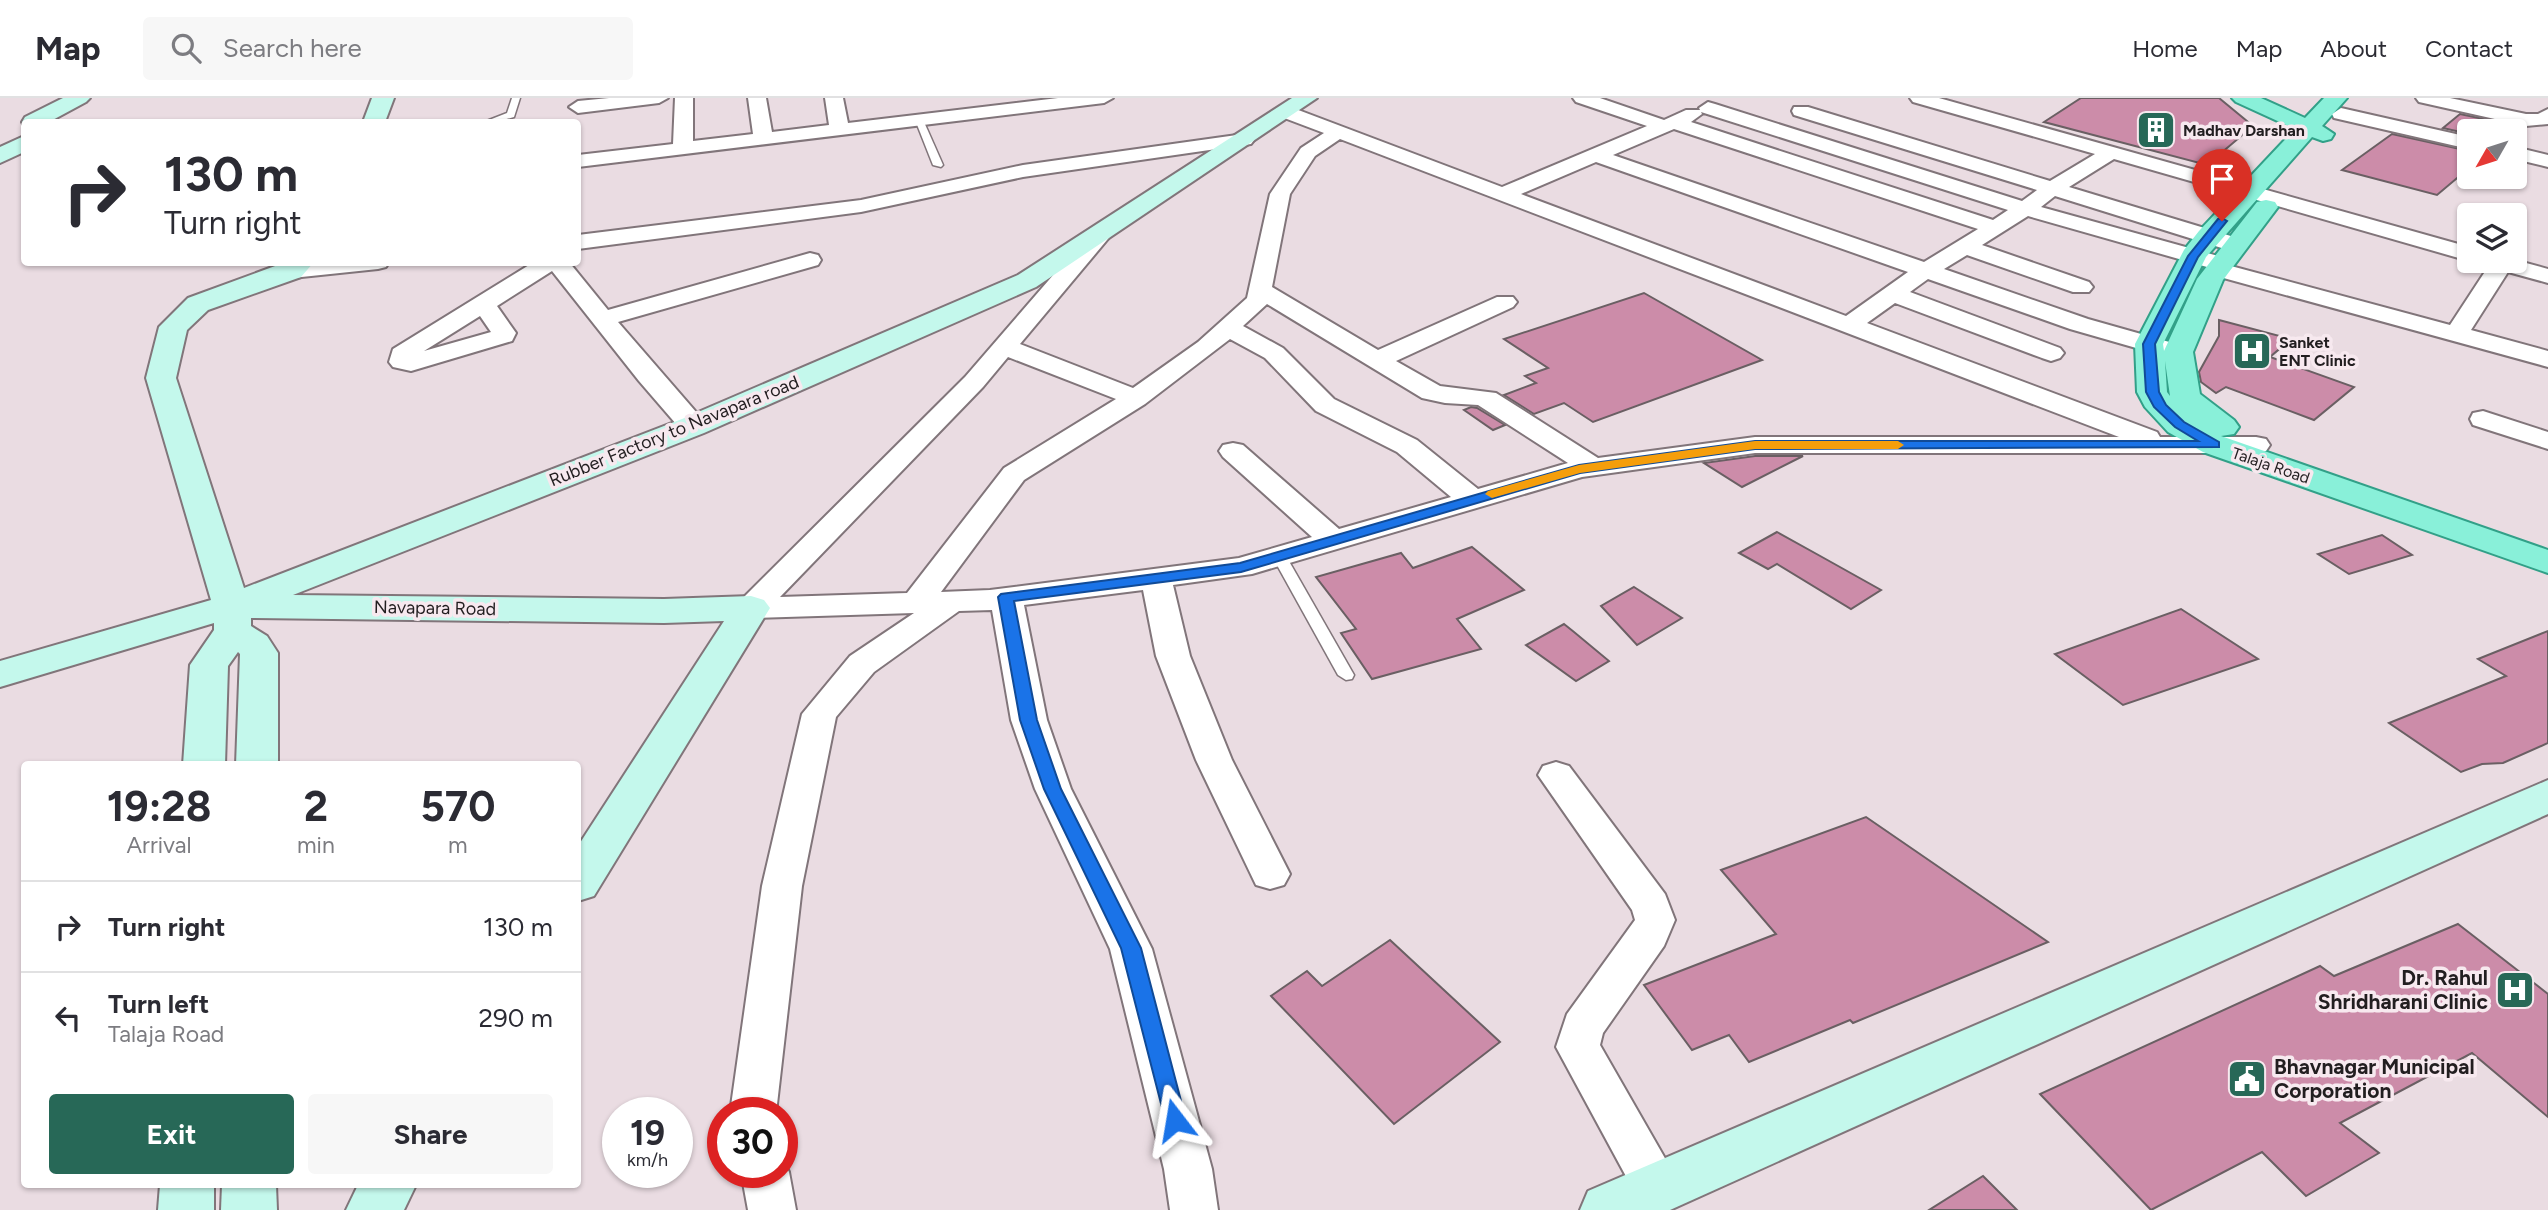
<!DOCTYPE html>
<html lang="en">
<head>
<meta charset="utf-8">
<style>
	:root { --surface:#fff; --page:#f7f7f7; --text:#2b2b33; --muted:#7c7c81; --line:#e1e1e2; --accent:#276857 }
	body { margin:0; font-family:Figtree,sans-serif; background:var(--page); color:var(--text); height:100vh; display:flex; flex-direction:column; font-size:26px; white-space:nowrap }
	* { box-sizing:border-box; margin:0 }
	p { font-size:23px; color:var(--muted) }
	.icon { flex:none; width:38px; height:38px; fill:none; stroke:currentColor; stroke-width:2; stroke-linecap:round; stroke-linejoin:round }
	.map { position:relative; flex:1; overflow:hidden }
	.panel { position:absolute; left:21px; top:663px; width:560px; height:427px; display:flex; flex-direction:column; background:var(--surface); border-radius:7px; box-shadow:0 2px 5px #0004 }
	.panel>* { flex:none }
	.top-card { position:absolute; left:21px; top:21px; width:560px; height:147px; border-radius:7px; box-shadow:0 2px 5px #0004; background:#fff; color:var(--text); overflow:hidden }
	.needle { width:46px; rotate:231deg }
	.controls { position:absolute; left:2457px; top:21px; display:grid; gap:14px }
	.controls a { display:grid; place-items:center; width:70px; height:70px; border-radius:7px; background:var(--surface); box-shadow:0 2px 5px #0004; font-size:35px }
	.speed { position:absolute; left:602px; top:999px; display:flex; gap:14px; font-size:35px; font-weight:700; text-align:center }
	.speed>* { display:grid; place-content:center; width:91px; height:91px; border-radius:50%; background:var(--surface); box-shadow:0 2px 5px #0004; line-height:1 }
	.speed small { font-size:18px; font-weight:400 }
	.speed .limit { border:10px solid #d22; background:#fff; color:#111 }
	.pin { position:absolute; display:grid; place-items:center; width:60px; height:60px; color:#fff; margin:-72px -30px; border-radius:50% 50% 50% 0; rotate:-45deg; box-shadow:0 0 7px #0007 }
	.pin .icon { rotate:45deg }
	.me { position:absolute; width:77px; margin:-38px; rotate:346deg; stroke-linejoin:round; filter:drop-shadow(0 0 5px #0008) }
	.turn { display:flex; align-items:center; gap:24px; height:147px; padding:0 28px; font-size:32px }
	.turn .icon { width:91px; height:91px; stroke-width:2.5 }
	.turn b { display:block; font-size:49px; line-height:60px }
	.eta { display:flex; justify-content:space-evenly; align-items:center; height:119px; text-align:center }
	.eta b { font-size:42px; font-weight:700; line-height:49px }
	.cta { display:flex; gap:14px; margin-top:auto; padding:14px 28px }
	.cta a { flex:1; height:80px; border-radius:7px; background:var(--accent); color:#fff; font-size:28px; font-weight:700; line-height:80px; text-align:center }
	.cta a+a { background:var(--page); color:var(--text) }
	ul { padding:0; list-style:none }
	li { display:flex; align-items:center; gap:21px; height:91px; padding:0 28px; border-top:2px solid var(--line) }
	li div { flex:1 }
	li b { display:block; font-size:26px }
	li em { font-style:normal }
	header { display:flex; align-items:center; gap:42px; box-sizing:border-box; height:98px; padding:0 35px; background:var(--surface); border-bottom:2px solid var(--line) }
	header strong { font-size:33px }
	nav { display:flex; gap:38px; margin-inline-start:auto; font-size:24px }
	.search { width:490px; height:63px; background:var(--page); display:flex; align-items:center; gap:18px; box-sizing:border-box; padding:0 24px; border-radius:7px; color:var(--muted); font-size:26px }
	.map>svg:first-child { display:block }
</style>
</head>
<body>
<header>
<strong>Map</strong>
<div class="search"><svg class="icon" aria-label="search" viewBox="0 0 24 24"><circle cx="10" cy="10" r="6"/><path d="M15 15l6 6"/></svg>Search here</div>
<nav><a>Home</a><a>Map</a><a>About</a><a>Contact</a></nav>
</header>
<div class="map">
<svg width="2548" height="1112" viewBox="0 0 2548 1112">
	<rect width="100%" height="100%" fill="#eadce2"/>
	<g fill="#cc8ca9" stroke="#6a5f63" stroke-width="2">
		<path d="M2081 0H2219L2253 28 2207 67 2044 24Z"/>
		<path d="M2460 16 2521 29 2515 35 2469 33V36L2443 30Z"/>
		<path d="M2392 36 2469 53V70L2437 97 2342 72Z"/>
		<path d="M1644 195 1762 262 1593 324 1564 305 1534 316 1504 297 1536 285 1525 278 1548 270 1504 241Z"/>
		<path d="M2219 222 2291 241 2270 259 2354 289 2314 322 2226 289 2216 295 2201 284 2199 274 2219 238Z"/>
		<path d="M1471 309 1477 310 1505 327 1493 332 1464 312Z"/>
		<path d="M1755 358H1803L1742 389 1704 365Z"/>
		<path d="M1777 434 1822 459 1881 492 1851 511 1777 466 1768 471 1739 455Z"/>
		<path d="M2382 437 2412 457 2349 476 2318 456Z"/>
		<path d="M1472 449 1524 492 1457 521 1481 551 1372 581 1341 535 1356 531 1316 479 1401 455 1413 470Z"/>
		<path d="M1634 489 1682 520 1637 547 1601 508Z"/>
		<path d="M2181 511 2258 561 2123 607 2055 556Z"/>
		<path d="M1564 526 1574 534 1609 563 1576 583 1526 547Z"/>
		<path d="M2548 533V645L2503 665 2482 666 2461 674 2389 625 2506 578 2478 561Z"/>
		<path d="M1866 719 2048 844 1853 925 1850 922 1749 964 1729 937 1692 952 1644 887 1776 836 1721 772Z"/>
		<path d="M2458 826 2548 896V1019L2472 955 2340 1025 2379 1055 2306 1098 2262 1054 2151 1112 2040 996 2320 868 2334 878Z"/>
		<path d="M1390 842 1500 944 1394 1026 1271 898 1307 873 1322 888Z"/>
		<path d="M1983 1078 2017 1112H1929Z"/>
	</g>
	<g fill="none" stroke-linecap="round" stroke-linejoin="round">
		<g stroke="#81757a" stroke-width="3">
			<g id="lane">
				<path d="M512 0H520L514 19 496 24H484L507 15Z"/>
				<path d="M920 21 924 24 943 67 941 69 933 67 916 24Z"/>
				<path d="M1279 454 1286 458 1354 577 1352 581 1346 582 1338 577 1272 458Z"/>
			</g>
		</g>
		<g stroke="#81757a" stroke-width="4">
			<g id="street">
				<path d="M609 0H668L659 5 578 15 569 9 578 3Z"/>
				<path d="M675 0H693V43L753 36 748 0H766L772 34 829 27 825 0H843L848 25 1058 0H1113L1104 5 578 69V57L673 46Z"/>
				<path d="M1573 0H1600L1664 22 1686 12H1700L1702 16 1691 24 1993 122 2008 112 1701 14 1699 10 1708 4 1715 6 2022 103 2037 92 1794 17 1792 13 1794 9H1808L2050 83 2095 56 1913 4 1910 0H1939L2469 149V163L2114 61 2069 89 2244 142 2247 147 2244 152H2228L2055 98 2041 109 2229 161 2231 168 2450 227 2488 169 2482 163 2515 162 2548 171V185L2508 174 2471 232 2548 253V269L2209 176 2207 169 2028 118 1982 147 2089 184 2093 189 2089 194H2073L1967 157 1944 171 2088 221 2187 249 2191 254 2187 259 2178 262 2070 231 1928 181 1910 194 2060 250 2064 255 2060 260 2051 263 2042 260 1895 205 1867 225 2157 334 2160 339H2256L2266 341 2270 347 2266 353 2256 355H1755L1582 379 1252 476 1173 487 1190 558 1232 662 1290 776 1284 787 1270 791 1256 787 1196 662 1156 558 1143 492 1024 507 1047 622 1071 691 1152 851 1212 1071 1218 1112H1170L1164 1071 1110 851 1035 691 1011 622 992 512 959 513 874 574 836 619 802 788 776 1015H730L762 788 802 616 850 558 914 515 751 520 740 517 735 510 740 503 965 279 1093 131H1109L1112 136 1020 246 1133 290 1198 244 1247 200 1270 96 1301 50 1324 35 1279 18 1277 14 1279 10H1293L1502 89 1647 28 1576 4ZM1674 31 1978 131 1924 164 1613 57ZM1340 41 2119 339H1755L1598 360 1496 295 1440 288 1396 263 1513 209 1517 204 1513 199H1497L1378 252 1272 189 1290 96 1315 58ZM1596 64 1908 174 1846 218 1521 96ZM1267 206 1422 300 1445 305 1478 307 1568 365 1478 391 1417 342 1334 301 1283 250 1243 228ZM1230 241 1265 260 1316 313 1397 354 1451 399 1339 431 1243 347 1233 345 1223 347 1219 353 1223 359 1312 439 1239 460 990 492 941 494 1024 382 1145 306ZM1008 259 1116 301 1004 370 907 495 780 499 983 289Z"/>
				<path d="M2416 0H2450L2526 16H2538L2548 11V26L2526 28 2419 4Z"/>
				<path d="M2341 10 2469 39V51L2334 20 2332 16Z"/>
				<path d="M1244 36 1254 42 1251 46 1023 79 861 114 578 151V137L861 102 1023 67Z"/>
				<path d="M2515 49 2548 57V69L2515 61Z"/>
				<path d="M810 155 818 157 821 162 818 167 618 224 703 322 707 328 703 334 693 336 683 334 639 283 552 173 497 208 516 235 512 243 411 273 393 269 389 264 393 251 534 164H569L608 212ZM480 218 491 234 424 253Z"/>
				<path d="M308 164H389L386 169 378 171 292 180 284 178 281 173 284 168Z"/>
				<path d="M2483 313 2548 334V351L2473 327 2470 321 2473 315Z"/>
				<path d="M1556 664 1569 668 1665 796 1675 822 1664 848 1603 935 1600 947 1682 1090 1675 1106 1659 1112 1641 1106 1556 949 1567 916 1635 822 1632 812 1538 677 1543 668Z"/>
				<path d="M782 1060 789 1074 796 1112H748L741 1074H782Z"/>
			</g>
		</g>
		<g stroke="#81757a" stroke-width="4">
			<g id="secondary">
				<path d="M63 0H90L86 4 49 24H24V28L22 24 25 19Z"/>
				<path d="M372 0H394L385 24H363Z"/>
				<path d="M1292 0H1317L1036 189 704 335 293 497 664 501 751 498 764 502 770 510 594 798 578 803V748L724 523 664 525 251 520V528L267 538 278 555V667H236L240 556 238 554 228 568 225 667H183L190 567 214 532V525L0 589V563L211 502 146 280 159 229 188 200 286 164H314L301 179 208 212 187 232 176 280 244 490 682 321 1018 177Z"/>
				<path d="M24 38V54L0 65V49Z"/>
				<path d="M2548 682V716L1670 1112H1580L1588 1093Z"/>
				<path d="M160 1087H214V1112H158Z"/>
				<path d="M222 1087H276L277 1112H221Z"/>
				<path d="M358 1087H416L404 1112H346Z"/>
			</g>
		</g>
		<g stroke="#32a088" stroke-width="4">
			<path id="primary" d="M2232 0H2261L2305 20 2324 0H2347L2322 28 2334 36 2331 41 2323 43 2312 39 2206 159 2163 246 2164 253 2197 181 2257 104 2266 102 2275 104 2278 109 2223 182 2193 254 2200 296 2234 322 2239 329 2234 336 2221 338 2548 452V475L2203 354 2168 334 2145 309 2137 294 2135 246 2184 152 2199 133 2295 31 2236 4ZM2165 263 2170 298 2167 294Z"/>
		</g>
		<use href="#lane" fill="#fff" fill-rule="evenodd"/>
		<use href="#street" fill="#fff" fill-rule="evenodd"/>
		<use href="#secondary" fill="#c4f8ec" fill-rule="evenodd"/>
		<use href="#primary" fill="#89f0d9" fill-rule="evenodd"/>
	</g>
	<path fill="#1a73e8" stroke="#114b97" stroke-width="2" d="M2222 120 2227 123 2198 159 2155 246 2159 294 2166 307 2184 324 2219 344V349L1755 351 1580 375 1241 474 1014 503 1037 622 1061 691 1141 850 1186 1022 1183 1029 1175 1032 1167 1029 1121 850 1044 691 1020 622 998 499 1001 496 1240 465 1579 367 1755 343H2198L2175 329 2154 309 2146 294 2143 246 2188 158 2218 121Z"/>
	<path fill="#f59e0b" d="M1755 343H1898L1904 347 1898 351H1755L1580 375 1492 400 1485 396 1488 393 1579 367Z"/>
	<defs>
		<g id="building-square" transform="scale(2.0125)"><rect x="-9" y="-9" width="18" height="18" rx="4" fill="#276857" stroke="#f7e9ef"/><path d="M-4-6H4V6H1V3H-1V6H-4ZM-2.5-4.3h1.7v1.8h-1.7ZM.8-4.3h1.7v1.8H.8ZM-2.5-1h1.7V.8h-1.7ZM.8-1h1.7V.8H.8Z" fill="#fff"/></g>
		<g id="hospital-square" transform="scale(2.0125)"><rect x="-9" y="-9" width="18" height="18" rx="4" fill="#276857" stroke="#f7e9ef"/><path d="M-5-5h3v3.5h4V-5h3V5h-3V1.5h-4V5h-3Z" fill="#fff"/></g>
		<g id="civic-square" transform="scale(2.0125)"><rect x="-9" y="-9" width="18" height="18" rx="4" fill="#276857" stroke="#f7e9ef"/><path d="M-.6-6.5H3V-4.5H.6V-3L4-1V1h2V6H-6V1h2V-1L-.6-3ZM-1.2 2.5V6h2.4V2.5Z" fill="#fff"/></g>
	</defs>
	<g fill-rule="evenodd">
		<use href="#building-square" x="2156" y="32"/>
		<use href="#hospital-square" x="2252" y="253"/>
		<use href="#hospital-square" x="2515" y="892"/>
		<use href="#civic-square" x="2247" y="981"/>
	</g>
	<g text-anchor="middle" stroke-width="7" stroke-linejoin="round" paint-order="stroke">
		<g font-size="16" font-weight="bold" fill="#221e20" stroke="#f7e9ef" text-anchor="start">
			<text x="2183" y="38">Madhav Darshan</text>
			<text x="2279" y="250">Sanket<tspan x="2279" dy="18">ENT Clinic</tspan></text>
		</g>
		<g font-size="16" fill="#221e20" stroke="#f7e9ef">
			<text transform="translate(2271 367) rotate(19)" y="6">Talaja Road</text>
		</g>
		<g font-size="18" fill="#221e20" stroke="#f7e9ef">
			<text transform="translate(674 333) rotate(-22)" y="6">Rubber Factory to Navapara road</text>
			<text transform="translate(435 510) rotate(1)" y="6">Navapara Road</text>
		</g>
		<g font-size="21" font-weight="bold" fill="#221e20" stroke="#f7e9ef" text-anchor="end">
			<text x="2488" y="887">Dr. Rahul<tspan x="2488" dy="24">Shridharani Clinic</tspan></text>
			<text x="2274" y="976" text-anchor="start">Bhavnagar Municipal<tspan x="2274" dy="24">Corporation</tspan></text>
		</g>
	</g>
</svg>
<div class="controls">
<a><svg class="needle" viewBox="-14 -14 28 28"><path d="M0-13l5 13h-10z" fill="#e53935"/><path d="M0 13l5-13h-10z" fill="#7c7c81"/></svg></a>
<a><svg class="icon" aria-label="layers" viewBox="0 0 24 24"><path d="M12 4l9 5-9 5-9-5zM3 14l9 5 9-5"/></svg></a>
</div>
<div class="speed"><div>19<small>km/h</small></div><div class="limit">30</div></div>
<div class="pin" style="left:2222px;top:123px;background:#d93025"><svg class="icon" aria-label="arrive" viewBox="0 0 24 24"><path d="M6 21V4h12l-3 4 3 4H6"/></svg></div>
<svg class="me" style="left:1175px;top:1022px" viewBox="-20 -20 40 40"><path d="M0-17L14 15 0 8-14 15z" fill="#1a73e8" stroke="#fff" stroke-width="4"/></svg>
<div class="top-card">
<div class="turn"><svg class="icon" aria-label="right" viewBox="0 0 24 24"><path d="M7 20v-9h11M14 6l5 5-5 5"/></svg><div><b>130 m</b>Turn right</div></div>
</div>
<section class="panel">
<div class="eta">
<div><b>19:28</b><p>Arrival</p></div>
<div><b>2</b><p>min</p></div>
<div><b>570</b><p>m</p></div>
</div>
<ul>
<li><svg class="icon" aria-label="right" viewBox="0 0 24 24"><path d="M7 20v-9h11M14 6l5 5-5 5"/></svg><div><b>Turn right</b></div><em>130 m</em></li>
<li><svg class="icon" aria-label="left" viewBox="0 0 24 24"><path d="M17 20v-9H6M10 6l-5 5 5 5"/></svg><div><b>Turn left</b><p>Talaja Road</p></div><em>290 m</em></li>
</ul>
<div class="cta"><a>Exit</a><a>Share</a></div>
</section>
</div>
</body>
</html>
